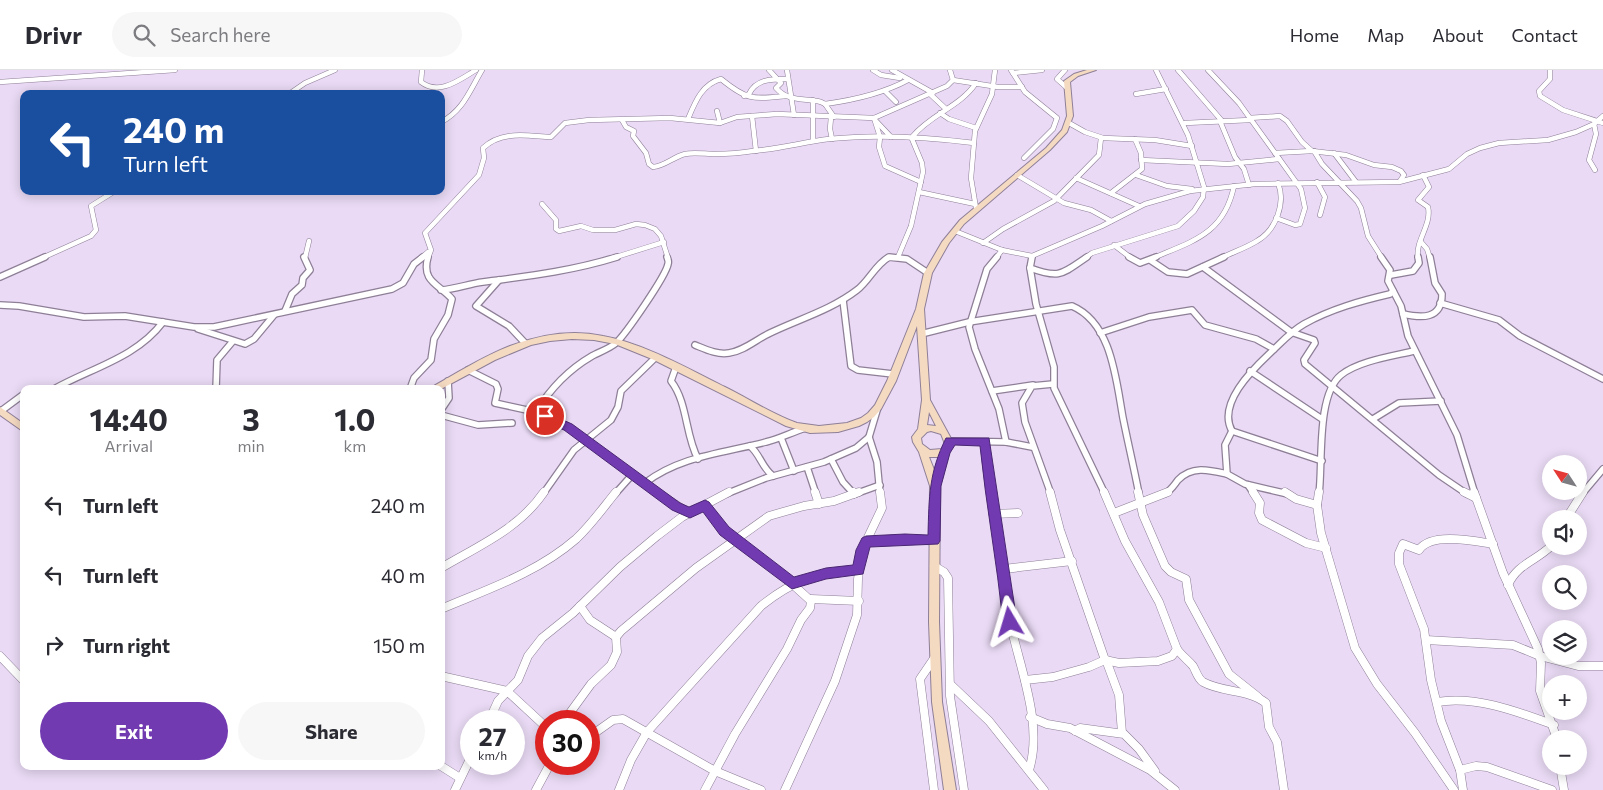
<!DOCTYPE html>
<html lang="en">
<head>
<meta charset="utf-8">
<style>
	:root { --surface:#fff; --page:#f7f7f7; --text:#2b2b33; --muted:#7c7c81; --line:#e1e1e2; --accent:#713ab0 }
	body { margin:0; font-family:Commissioner,sans-serif; background:var(--page); color:var(--text); height:100vh; display:flex; flex-direction:column; font-size:19px; white-space:nowrap }
	* { box-sizing:border-box; margin:0 }
	p { font-size:16px; color:var(--muted) }
	.icon { flex:none; width:28px; height:28px; fill:none; stroke:currentColor; stroke-width:2; stroke-linecap:round; stroke-linejoin:round }
	.map { position:relative; flex:1; overflow:hidden }
	.details { position:absolute; left:20px; top:315px; width:425px; height:385px; display:flex; flex-direction:column; background:var(--surface); border-radius:10px; box-shadow:0 2px 12px #0003 }
	.details>* { flex:none }
	.hud { position:absolute; left:20px; top:20px; width:425px; height:105px; border-radius:10px; box-shadow:0 2px 12px #0003; background:#1a4fa0; color:#fff; overflow:hidden }
	.needle { width:32px; rotate:306deg }
	.tools { position:absolute; left:1542px; top:385px; display:grid; gap:10px }
	.tools a { display:grid; place-items:center; width:45px; height:45px; border-radius:50%; background:var(--surface); box-shadow:0 2px 12px #0003; font-size:25px }
	.speed { position:absolute; left:460px; top:640px; display:flex; gap:10px; font-size:25px; font-weight:700; text-align:center }
	.speed>* { display:grid; place-content:center; width:65px; height:65px; border-radius:50%; background:var(--surface); box-shadow:0 2px 12px #0003; line-height:1 }
	.speed small { font-size:12px; font-weight:400 }
	.speed .limit { border:8px solid #d22; background:#fff; color:#111 }
	.pin { position:absolute; display:grid; place-items:center; width:42px; height:42px; color:#fff; margin:-21px; border:2px solid #fff; border-radius:50%; box-shadow:0 1px 5px #0007 }
	.me { position:absolute; width:55px; margin:-28px; rotate:353deg; stroke-linejoin:round; filter:drop-shadow(0 0 4px #0008) }
	.turn { display:flex; align-items:center; gap:18px; height:105px; padding:0 20px; font-size:22px }
	.turn .icon { width:65px; height:65px; stroke-width:2.5 }
	.turn b { display:block; font-size:35px; line-height:42px }
	.eta { display:flex; justify-content:space-evenly; align-items:center; height:85px; text-align:center }
	.eta b { font-size:30px; font-weight:700; line-height:35px }
	.action { display:flex; gap:10px; margin-top:auto; padding:10px 20px }
	.action a { flex:1; height:58px; border-radius:30px; background:var(--accent); color:#fff; font-size:20px; font-weight:700; line-height:58px; text-align:center }
	.action a+a { background:var(--page); color:var(--text) }
	ul { padding:0; list-style:none }
	li { display:flex; align-items:center; gap:15px; height:70px; padding:0 20px }
	li div { flex:1 }
	li b { display:block; font-size:19px }
	li em { font-style:normal }
	header { display:flex; align-items:center; gap:30px; box-sizing:border-box; height:70px; padding:0 25px; background:var(--surface); border-bottom:1px solid var(--line) }
	header strong { font-size:24px }
	nav { display:flex; gap:28px; margin-inline-start:auto; font-size:18px }
	.search { width:350px; height:45px; background:var(--page); display:flex; align-items:center; gap:12px; box-sizing:border-box; padding:0 18px; border-radius:28px; color:var(--muted); font-size:19px }
	.map>svg:first-child { display:block }
</style>
</head>
<body>
<header>
<strong>Drivr</strong>
<div class="search"><svg class="icon" aria-label="search" viewBox="0 0 24 24"><circle cx="10" cy="10" r="6"/><path d="M15 15l6 6"/></svg>Search here</div>
<nav><a>Home</a><a>Map</a><a>About</a><a>Contact</a></nav>
</header>
<div class="map">
<svg width="1603" height="720" viewBox="0 0 1603 720">
	<rect width="100%" height="100%" fill="#eadaf5"/>
	<g fill="none" stroke-linecap="round" stroke-linejoin="round">
		<g stroke="#8e7f97" stroke-width="5.5">
			<g id="street-far2">
				<path d="M422 0 421 12C439 26 459 10 476 0"/>
				<path d="M769 0 781 13 776 18C788 32 805 28 821 32L825 34 834 47"/>
				<path d="M787 0 794 45"/>
				<path d="M873 0 881 5 900 8"/>
				<path d="M892 0 933 23"/>
				<path d="M1011 0 1025 22 1057 48 1053 59 1024 88"/>
				<path d="M1065 0 1057 9 1066 17"/>
				<path d="M1178 0 1222 51"/>
				<path d="M1208 0 1239 33 1301 119 1305 138 1300 154 1295 155 1276 148"/>
				<path d="M1550 0V9L1539 21 1540 26 1563 40 1603 53"/>
				<path d="M1013 3 1042 0"/>
				<path d="M953 10 998 17H1022"/>
				<path d="M0 12 175 0"/>
				<path d="M885 21 896 32"/>
				<path d="M289 24 305 13 335 0"/>
				<path d="M930 24 946 39"/>
				<path d="M1136 24 1166 19"/>
				<path d="M744 26 749 24C756 9 772 9 787 9"/>
				<path d="M813 30V71"/>
				<path d="M825 34C854 30 882 24 908 10"/>
				<path d="M717 41 720 53"/>
				<path d="M940 43 949 49 976 58"/>
				<path d="M752 46 756 81"/>
				<path d="M831 47 830 59 832 69"/>
				<path d="M874 48 880 67 879 77 885 96 921 112"/>
				<path d="M1249 48 1280 46 1287 51 1302 72 1312 81 1346 85 1374 95 1392 97 1401 101 1404 105 1400 111"/>
				<path d="M688 49C695 32 702 14 721 9 748 31 753 29 786 26"/>
				<path d="M622 50 626 57 634 61 633 66 646 83 649 94 653 97C665 96 673 87 685 84 693 82 706 84 715 84 728 84 741 83 753 81 779 79 804 72 829 69 876 64 928 67 974 73"/>
				<path d="M875 50 891 67"/>
				<path d="M1220 51 1235 87 1244 99 1249 115"/>
				<path d="M441 52C463 41 470 20 482 0"/>
				<path d="M1069 53 1085 62 1103 68 1155 70 1192 76"/>
				<path d="M1185 53 1250 50"/>
				<path d="M1594 54 1596 64 1589 90 1595 100"/>
				<path d="M1314 81 1322 94 1357 131 1361 138 1368 166 1382 188"/>
				<path d="M1275 83 1312 81"/>
				<path d="M1334 83 1356 112"/>
				<path d="M1141 90 1228 94 1279 89"/>
				<path d="M1017 105 1064 133 1091 140 1111 151"/>
				<path d="M1136 105 1167 116 1192 119"/>
				<path d="M1076 108 1139 136"/>
				<path d="M1317 112 1325 127 1320 145"/>
				<path d="M919 122 975 134"/>
				<path d="M1111 123 1142 99 1141 83 1135 69"/>
				<path d="M542 134 556 150V159L559 161 581 156 593 160H615L636 154 645 155 655 159 661 166 668 188"/>
				<path d="M976 138 971 108 975 61 992 24 995 0"/>
				<path d="M955 161 1002 180 1032 186 1102 156 1145 134 1190 121 1255 114 1399 112 1449 99 1467 84 1480 78 1499 73 1548 70 1576 62 1594 54 1603 46"/>
				<path d="M1421 172 1427 179 1430 188"/>
				<path d="M983 173 1003 159 1054 131 1099 85 1101 68"/>
				<path d="M1114 175 1131 188"/>
				<path d="M898 187 911 156 923 102 922 93 912 69 913 66C931 44 960 37 976 13"/>
				<path d="M42 188 91 166 96 160 91 136 115 121"/>
				<path d="M305 188 309 171"/>
				<path d="M421 188 428 182"/>
				<path d="M428 188 431 180 425 163 479 105 484 88 483 78C502 60 527 66 551 67L565 53 589 50 670 48 720 53 737 47 777 44 874 48 947 16 953 10 950 0"/>
				<path d="M613 188 664 172"/>
				<path d="M887 188H897"/>
				<path d="M996 188 1002 180"/>
				<path d="M1032 188V186"/>
				<path d="M1085 188 1092 183 1178 156 1194 141 1203 127 1204 117 1188 65 1156 0"/>
				<path d="M1153 188C1193 171 1224 164 1234 116"/>
				<path d="M1221 188C1233 182 1246 178 1257 171 1276 160 1286 133 1278 113"/>
				<path d="M1418 188C1415 171 1432 155 1428 137L1418 130 1429 117 1423 105"/>
			</g>
		</g>
		<g stroke="#8e7f97" stroke-width="8">
			<g id="street-far1">
				<path d="M997 187 987 199 969 257 975 279 999 339 1006 372"/>
				<path d="M1032 187 1030 198C1060 209 1062 204 1087 187"/>
				<path d="M1129 187 1140 193 1156 187"/>
				<path d="M1381 187 1390 200 1388 211 1401 236 1408 266 1457 365 1475 424"/>
				<path d="M1150 190 1168 202 1187 204 1224 187"/>
				<path d="M1203 197 1291 262 1314 270 1315 273 1304 290 1305 294 1439 405 1467 424"/>
				<path d="M1030 198 1036 234 1054 297V318L1105 424"/>
				<path d="M1391 205 1413 201 1419 193 1418 187"/>
				<path d="M0 207 45 187"/>
				<path d="M499 210 476 236 509 256 525 273"/>
				<path d="M441 220C456 219 468 214 483 212 529 206 572 201 617 187"/>
				<path d="M843 230 851 296 858 300 893 304"/>
				<path d="M1440 233 1499 250 1520 266 1603 309"/>
				<path d="M0 235 19 236 84 247 125 246 194 257H214L392 219 403 213 414 194 423 187"/>
				<path d="M285 241 292 224 302 215 303 208 310 200 304 187"/>
				<path d="M1403 244C1421 248 1442 250 1442 224L1435 213 1430 187"/>
				<path d="M198 259 245 274 254 269 274 245"/>
				<path d="M1100 263 1149 247 1192 240 1205 255 1256 269 1274 279"/>
				<path d="M921 264 969 252 1072 236C1112 253 1116 310 1123 348 1128 373 1134 398 1139 424"/>
				<path d="M695 275C705 279 717 285 729 283 744 281 757 269 770 263 799 249 831 240 857 220 869 211 875 195 889 187L907 189 928 203"/>
				<path d="M676 297 671 311C688 333 685 365 698 389"/>
				<path d="M468 300 496 314 498 319 495 333 536 342 568 357 658 424"/>
				<path d="M1250 301 1322 349"/>
				<path d="M54 319C91 298 136 288 163 252"/>
				<path d="M216 319 217 290 233 271"/>
				<path d="M410 319 414 308 431 290 434 269 448 245 452 229C439 214 421 212 428 187"/>
				<path d="M992 321 1033 315"/>
				<path d="M441 340 449 328 448 311"/>
				<path d="M1 341 24 324"/>
				<path d="M536 342C550 319 568 300 592 286 599 282 609 279 616 273 625 265 666 206 668 194 669 191 668 190 667 187"/>
				<path d="M441 345 478 355 512 353"/>
				<path d="M1373 349 1399 333 1441 331"/>
				<path d="M1232 361 1225 375 1227 404 1245 414 1288 424"/>
				<path d="M869 367 877 392 880 424"/>
				<path d="M781 368 794 401"/>
				<path d="M950 371 1006 372 1032 377"/>
				<path d="M985 372 992 424"/>
				<path d="M750 376C760 384 762 398 773 406"/>
				<path d="M831 389 843 412 854 424"/>
				<path d="M1322 391 1232 361C1217 334 1252 300 1269 284 1281 273 1290 262 1304 254 1331 239 1360 231 1390 224L1393 221"/>
				<path d="M807 397 816 424"/>
				<path d="M645 413C680 386 724 383 766 372 779 369 792 362 806 358"/>
				<path d="M1248 415 1254 424"/>
				<path d="M543 424 574 380 611 350 618 337 621 321 655 288"/>
				<path d="M615 424 632 405"/>
				<path d="M726 424 766 408 824 392 856 378 869 367 878 337"/>
				<path d="M855 424 880 415"/>
				<path d="M1051 424 1025 352 1022 333 1032 316 1053 314"/>
				<path d="M1164 424C1171 421 1174 415 1178 410 1192 395 1210 400 1227 404"/>
				<path d="M1319 424C1323 394 1316 325 1341 305 1358 291 1393 286 1414 281"/>
				<path d="M1582 424 1603 399"/>
			</g>
		</g>
		<g stroke="#8e7f97" stroke-width="9">
			<g id="street">
				<path d="M656 422 689 443"/>
				<path d="M815 422 819 434"/>
				<path d="M853 422 854 424"/>
				<path d="M992 422C998 464 1001 506 1009 547 1018 594 1044 653 1029 700"/>
				<path d="M1050 422 1060 460 1105 590"/>
				<path d="M1138 422 1143 445 1165 496 1171 502 1186 509 1189 530 1229 604 1258 627"/>
				<path d="M1253 422 1260 433 1259 443 1262 450 1306 473 1326 478"/>
				<path d="M1285 422 1296 429 1317 435"/>
				<path d="M1319 422 1317 435 1321 463 1355 578 1377 614 1415 663 1454 720"/>
				<path d="M1464 422 1476 428"/>
				<path d="M1474 422 1503 503 1538 579 1541 593 1540 621 1557 669"/>
				<path d="M705 435 725 461 779 502 811 531 810 538 801 550 787 579 735 664 705 720"/>
				<path d="M1114 443 1168 422"/>
				<path d="M993 444 1018 443"/>
				<path d="M1566 449 1583 422"/>
				<path d="M866 471 905 469 934 471"/>
				<path d="M934 496 944 502 948 508 950 626 964 720"/>
				<path d="M441 498C478 476 519 459 544 422"/>
				<path d="M1004 499 1072 491"/>
				<path d="M1508 515C1517 494 1536 491 1551 476"/>
				<path d="M811 529 859 531"/>
				<path d="M580 536 590 550 616 567"/>
				<path d="M441 539C488 519 537 503 576 469 591 455 603 438 616 422"/>
				<path d="M1426 570 1513 575 1540 586 1578 596H1603"/>
				<path d="M1177 579C1182 586 1188 590 1193 596 1196 601 1198 609 1203 612 1223 623 1248 619 1266 633L1269 657 1277 672 1284 720"/>
				<path d="M0 586 24 611"/>
				<path d="M1106 590 1119 625 1122 663"/>
				<path d="M441 606 507 621 546 657"/>
				<path d="M1025 610 1053 607 1089 597 1105 590 1119 593 1158 591 1172 586 1177 579 1159 532 1125 471 1104 422"/>
				<path d="M950 614 989 651 1044 720"/>
				<path d="M1437 632C1475 625 1519 642 1554 655"/>
				<path d="M1030 647 1047 654 1070 658 1150 700 1175 720"/>
				<path d="M489 651 498 631 518 610 528 586 542 568 573 543 620 497 657 466 682 447 729 422"/>
				<path d="M564 651 591 614 611 595 617 582 616 567 621 561 696 498 769 446 804 436 834 431 859 422"/>
				<path d="M1075 661 1080 658 1124 664 1139 679 1155 701"/>
				<path d="M589 667 613 650 623 649 715 701 761 720"/>
				<path d="M441 696 460 708"/>
				<path d="M1560 696 1564 720"/>
				<path d="M1460 700 1476 696 1487 697 1552 720"/>
				<path d="M455 720 471 687"/>
				<path d="M536 720 550 694"/>
				<path d="M619 720 631 690 647 662 761 536C793 510 818 502 859 500"/>
				<path d="M785 720 835 611 857 545 858 509 862 480 882 438 880 422"/>
				<path d="M934 720 920 609 935 587"/>
				<path d="M1463 720 1460 700 1441 651 1431 610 1424 559 1399 494V483L1403 474 1419 480C1431 462 1474 471 1493 474"/>
			</g>
		</g>
		<g stroke="#8e7f97" stroke-width="2">
			<g id="secondary">
				<path d="M1087 0H1096L1078 6 1070 12 1073 46 1067 62 1050 80 964 154 949 173 932 203 924 239 930 330 954 374 949 382 940 416 939 552 942 632 956 720H944L932 632 929 552 930 416 919 382 913 372 912 367 918 359 922 330 917 256 896 311 881 339 874 347 867 352 859 356 838 362 810 363 786 356 652 289 615 274 594 270 572 269 550 271 531 275 495 290 441 319H431L432 317C457 303 482 287 510 276 539 265 571 259 603 266 643 273 689 299 725 317 749 329 772 344 797 353L819 356 847 353 861 348 868 343 875 335 887 311 916 239 924 203 942 172 960 150 1046 78 1062 60 1067 46 1064 11 1074 4ZM929 342 936 356 927 355ZM931 361 941 364 945 374 942 379 930 380 922 374 921 368 927 362ZM929 387H939L935 402Z"/>
				<path d="M0 337 24 354V362L0 345Z"/>
			</g>
		</g>
		<use href="#street-far2" stroke="#fff" stroke-width="4.5"/>
		<use href="#street-far1" stroke="#fff" stroke-width="5.5"/>
		<use href="#street" stroke="#fff" stroke-width="8"/>
		<use href="#secondary" fill="#f5dac2" fill-rule="evenodd"/>
	</g>
	<path fill="#713ab0" stroke="#492672" d="M545 342 572 354 680 433 689 437 705 430 709 432 729 457 794 507 826 498 853 495 856 480 862 468 866 466 905 464 928 465C929 427 929 402 946 368H989L1017 552 1015 557 1010 559 1005 557 1003 552C997 493 986 435 980 376L955 375 950 383 941 416 940 471 938 474 870 477 863 504 826 509 792 519 720 465 703 442 690 448 672 440 564 360 541 350 540 346 541 343Z"/>
</svg>
<div class="tools">
<a><svg class="needle" viewBox="-14 -14 28 28"><path d="M0-13l5 13h-10z" fill="#e53935"/><path d="M0 13l5-13h-10z" fill="#7c7c81"/></svg></a>
<a><svg class="icon" aria-label="sound" viewBox="0 0 24 24"><path d="M4 9h4l5-4v14l-5-4H4zM17 9q2 3 0 6"/></svg></a>
<a><svg class="icon" aria-label="search" viewBox="0 0 24 24"><circle cx="10" cy="10" r="6"/><path d="M15 15l6 6"/></svg></a>
<a><svg class="icon" aria-label="layers" viewBox="0 0 24 24"><path d="M12 4l9 5-9 5-9-5zM3 14l9 5 9-5"/></svg></a>
<a>+</a>
<a>−</a>
</div>
<div class="speed"><div>27<small>km/h</small></div><div class="limit">30</div></div>
<div class="pin" style="left:545px;top:346px;background:#d93025"><svg class="icon" aria-label="arrive" viewBox="0 0 24 24"><path d="M6 21V4h12l-3 4 3 4H6"/></svg></div>
<svg class="me" style="left:1010px;top:552px" viewBox="-20 -20 40 40"><path d="M0-17L14 15 0 8-14 15z" fill="#713ab0" stroke="#fff" stroke-width="4"/></svg>
<div class="hud">
<div class="turn"><svg class="icon" aria-label="left" viewBox="0 0 24 24"><path d="M17 20v-9H6M10 6l-5 5 5 5"/></svg><div><b>240 m</b>Turn left</div></div>
</div>
<section class="details">
<div class="eta">
<div><b>14:40</b><p>Arrival</p></div>
<div><b>3</b><p>min</p></div>
<div><b>1.0</b><p>km</p></div>
</div>
<ul>
<li><svg class="icon" aria-label="left" viewBox="0 0 24 24"><path d="M17 20v-9H6M10 6l-5 5 5 5"/></svg><div><b>Turn left</b></div><em>240 m</em></li>
<li><svg class="icon" aria-label="left" viewBox="0 0 24 24"><path d="M17 20v-9H6M10 6l-5 5 5 5"/></svg><div><b>Turn left</b></div><em>40 m</em></li>
<li><svg class="icon" aria-label="right" viewBox="0 0 24 24"><path d="M7 20v-9h11M14 6l5 5-5 5"/></svg><div><b>Turn right</b></div><em>150 m</em></li>
</ul>
<div class="action"><a>Exit</a><a>Share</a></div>
</section>
</div>
</body>
</html>
